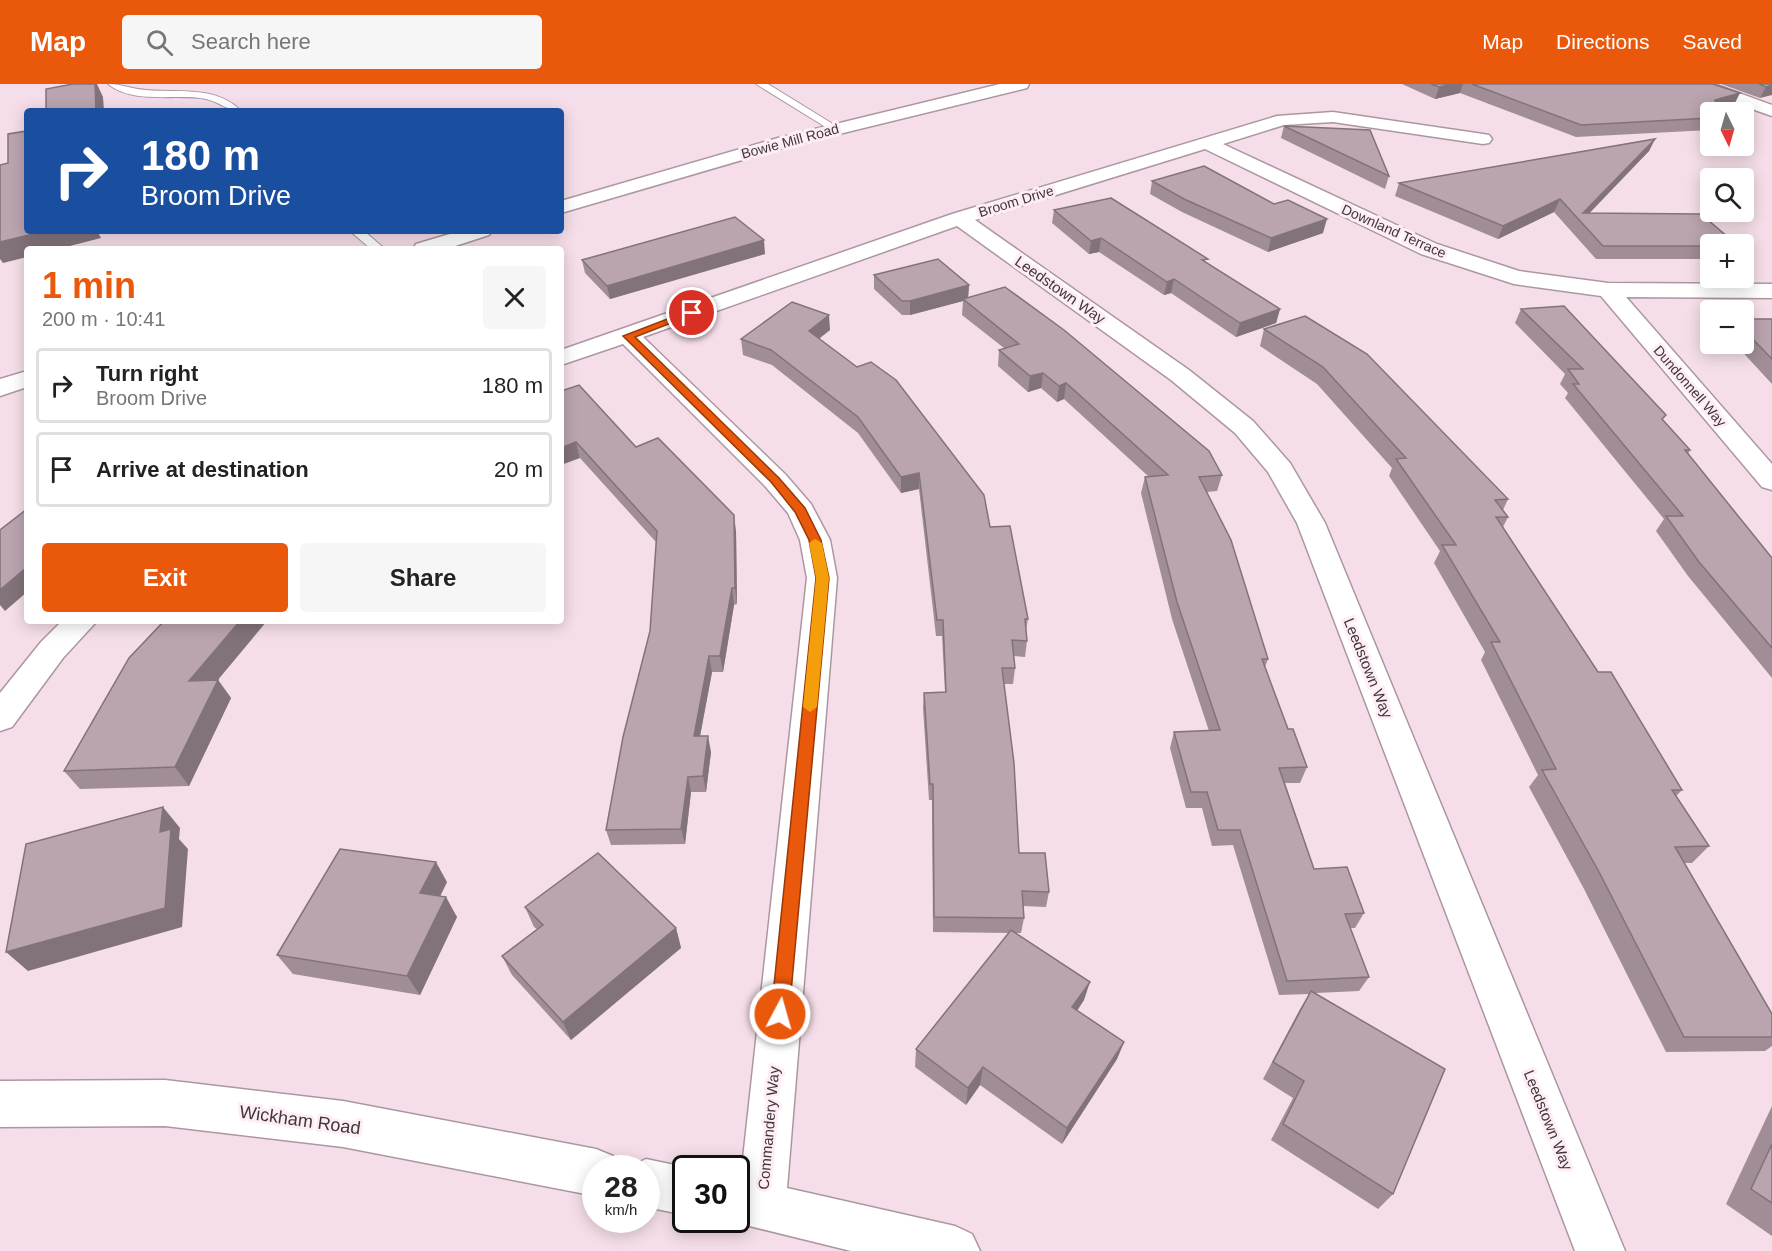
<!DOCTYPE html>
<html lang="en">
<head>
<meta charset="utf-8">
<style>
	:root { --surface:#fff; --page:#f6f6f6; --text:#222; --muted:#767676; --line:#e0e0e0; --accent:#ea580c }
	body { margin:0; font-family:Arial,sans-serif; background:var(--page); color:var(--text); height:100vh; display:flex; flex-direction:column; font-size:22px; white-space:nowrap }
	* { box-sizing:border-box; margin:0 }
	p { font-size:20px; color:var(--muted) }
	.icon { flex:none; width:33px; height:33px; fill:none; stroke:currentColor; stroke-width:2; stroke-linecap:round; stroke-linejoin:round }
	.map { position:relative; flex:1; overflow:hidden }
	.drawer { position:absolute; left:24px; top:162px; width:540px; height:378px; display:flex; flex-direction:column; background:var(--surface); border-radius:6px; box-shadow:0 3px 15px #0003 }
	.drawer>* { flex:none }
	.hud { position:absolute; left:24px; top:24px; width:540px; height:126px; border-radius:6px; box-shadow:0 3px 15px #0003; background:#1a4fa0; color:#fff; overflow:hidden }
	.needle { width:39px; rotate:175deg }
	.controls { position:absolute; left:1700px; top:18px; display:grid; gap:12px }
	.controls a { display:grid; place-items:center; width:54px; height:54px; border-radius:6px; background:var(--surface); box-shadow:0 3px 15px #0003; font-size:30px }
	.speed { position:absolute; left:582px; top:1071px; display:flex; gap:12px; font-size:30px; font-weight:700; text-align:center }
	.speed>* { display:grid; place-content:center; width:78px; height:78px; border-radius:50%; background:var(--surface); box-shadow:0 3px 15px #0003; line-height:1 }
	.speed small { font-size:15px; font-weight:400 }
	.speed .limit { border:3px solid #111; border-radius:9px; background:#fff; color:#111 }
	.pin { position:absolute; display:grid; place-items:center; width:51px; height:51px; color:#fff; margin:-26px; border:3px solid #fff; border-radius:50%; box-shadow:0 2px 6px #0007 }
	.me { position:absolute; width:66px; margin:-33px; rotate:6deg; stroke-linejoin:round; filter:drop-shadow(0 0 4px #0008) }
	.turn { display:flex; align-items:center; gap:21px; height:126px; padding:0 18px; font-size:27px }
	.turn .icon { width:78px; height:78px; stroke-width:2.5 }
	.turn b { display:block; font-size:42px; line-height:51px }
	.round { display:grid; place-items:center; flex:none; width:63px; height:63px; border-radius:6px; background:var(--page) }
	.head { display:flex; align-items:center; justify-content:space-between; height:102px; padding:0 18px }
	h1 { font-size:36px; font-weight:700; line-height:45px; color:var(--accent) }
	.button { display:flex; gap:12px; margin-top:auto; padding:12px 18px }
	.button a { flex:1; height:69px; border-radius:6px; background:var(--accent); color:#fff; font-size:24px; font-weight:700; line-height:69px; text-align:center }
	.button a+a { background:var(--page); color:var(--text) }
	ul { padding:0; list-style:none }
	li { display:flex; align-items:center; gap:18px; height:75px; margin:0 12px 9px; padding:0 6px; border:3px solid var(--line); border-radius:6px }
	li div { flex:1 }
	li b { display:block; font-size:22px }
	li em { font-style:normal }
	header { display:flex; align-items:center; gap:36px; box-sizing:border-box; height:84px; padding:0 30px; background:var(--accent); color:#fff }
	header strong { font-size:28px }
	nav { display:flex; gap:33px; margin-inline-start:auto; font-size:21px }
	.search { width:420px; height:54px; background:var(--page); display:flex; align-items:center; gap:15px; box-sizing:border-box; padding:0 21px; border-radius:6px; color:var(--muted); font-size:22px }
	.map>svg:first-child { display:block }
</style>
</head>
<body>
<header>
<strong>Map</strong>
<div class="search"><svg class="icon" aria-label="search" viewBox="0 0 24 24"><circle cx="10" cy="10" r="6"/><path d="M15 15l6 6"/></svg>Search here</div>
<nav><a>Map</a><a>Directions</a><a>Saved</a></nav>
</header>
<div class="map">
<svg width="1772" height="1167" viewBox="0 0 1772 1167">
	<rect width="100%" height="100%" fill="#f5dee9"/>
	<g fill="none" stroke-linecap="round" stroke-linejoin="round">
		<g stroke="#ac97a1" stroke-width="2">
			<g id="lane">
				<path d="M108 0C122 0 132 5 146 6 177 9 217 1 241 27 227 27 220 18 206 15 176 9 134 21 108 0Z"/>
				<path d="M756 0H768L841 45 840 47H832Z"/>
				<path d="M350 147H364L385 165H371Z"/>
			</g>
		</g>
		<g stroke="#ac97a1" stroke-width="3">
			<g id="street">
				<path d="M1690 0H1714L1772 21V32L1692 4Z"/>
				<path d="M1333 28 1483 50 1489 51 1492 55 1489 59 1483 60 1333 38 1284 41 1223 60 1437 160 1519 187 1608 199 1772 200V214L1626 213 1772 380V406L1762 403 1601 212 1514 200 1421 170 1205 65 975 136 1189 286 1253 337 1290 379 1325 439 1625 1167H1575L1297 439 1268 388 1235 349 1171 296 957 142 643 253 785 390 811 420 830 456 837 494 787 1104 955 1142 972 1150 980 1167H851L725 1136H736V1092L741 1093 807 494 800 456 788 429 765 402 623 260 561 281V266L952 130 1277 32Z"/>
				<path d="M62 537H97L63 574 12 643 0 647V609L41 558Z"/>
				<path d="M165 996 343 1017 596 1065 613 1072 618 1084H596V1112L343 1063 165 1042 0 1043V997Z"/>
				<path d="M646 1075 689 1084H686V1131L646 1123V1084H628Z"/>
			</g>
		</g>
		<g stroke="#ac97a1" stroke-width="3">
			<g id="secondary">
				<path d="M1000 0H1029L1027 4 790 62 561 129V117L778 54Z"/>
				<path d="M460 147H492L489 151 446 165H413L416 160Z"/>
				<path d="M27 287V303L0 312V295Z"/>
			</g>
		</g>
		<use href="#lane" fill="#fff" fill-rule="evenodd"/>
		<use href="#street" fill="#fff" fill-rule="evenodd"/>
		<use href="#secondary" fill="#fff" fill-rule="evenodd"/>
	</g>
	<g fill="#a08d96">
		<path d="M1402 0H1713L1734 21 1716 25 1710 28V46L1576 53 1460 9 1435 15Z"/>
		<path d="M1721 0H1772L1760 14Z"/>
		<path d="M1284 42 1389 92 1385 105 1281 54Z"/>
		<path d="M1655 55 1649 67 1589 129 1710 160V175H1596L1554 128 1498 155 1395 112 1399 99Z"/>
		<path d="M1152 97 1323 149 1268 168 1182 128 1150 110Z"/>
		<path d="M1054 126 1207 180 1280 225 1276 239 1236 253 1171 209 1164 211 1099 168 1089 170 1052 139Z"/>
		<path d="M765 170 610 215 585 189 582 176Z"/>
		<path d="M874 191 969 201 968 214 1222 391 1217 407 1207 408 1268 575 1265 583 1288 645 1307 683 1300 699H1285L1314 785 1364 829 1355 844H1350L1369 893 1359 907 1316 909 1393 1110 1378 1125 1271 1056 1293 1014 1263 995 1300 925 1309 910 1279 911 1233 761 1212 762 1202 724H1186L1170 664 1174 648 1209 647 1172 535 1141 409 1145 393 1148 392 1064 315 1057 318 1041 304 1028 308 998 282 999 266 1004 264 962 231 963 217 910 231H902L874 205Z"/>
		<path d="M1521 225 1663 336 1690 366 1688 370 1772 474V594L1688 492 1656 447 1664 435 1565 314 1568 309 1560 300 1565 290 1515 239Z"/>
		<path d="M1305 232 1508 415 1503 426 1508 433 1503 443 1598 588 1682 706 1676 712 1709 762 1692 779H1684L1772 930V962L1765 967 1666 968 1583 803 1529 703 1538 691 1481 576 1485 568 1434 479 1440 467 1389 392 1392 384 1317 300 1260 262 1264 245Z"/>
		<path d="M1743 235H1772V300L1735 260H1743Z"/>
		<path d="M830 246 819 254 990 443 1028 535 1026 546 1027 557 1025 573 1014 572 1015 584 1013 600H1004L1019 769 1049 808 1046 823 1023 822 1024 834 1021 849H1015L1084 916 1077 927 1124 958 1117 975 1062 1060 980 1001 966 1021 915 983 916 965 1009 849 933 848 932 716H929L923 624 924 609 945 608 942 552H936L919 405 901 409 858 349 772 281 743 271 741 255Z"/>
		<path d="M561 307 636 363 736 447 737 520 734 521 723 588H712L700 652 711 668 706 708H691L685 760 611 761 606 746 650 547 656 458 580 374Z"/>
		<path d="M218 596 231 614 189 702 80 705 64 687Z"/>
		<path d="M447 798 440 812 457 833 420 911 293 890 277 871Z"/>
		<path d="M525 823 676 844 681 864 571 956 512 891 502 872 537 845 534 843Z"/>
		<path d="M1772 1022V1152L1726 1120Z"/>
	</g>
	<g fill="#82737a">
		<path d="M95 0H97L103 13 104 27H96Z"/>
		<path d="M1453 0H1463L1460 9 1435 15 1439 3Z"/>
		<path d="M1772 1V11L1760 14 1766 3Z"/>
		<path d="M1740 9 1734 21 1709 27 1715 16Z"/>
		<path d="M1655 55 1649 67 1581 138 1583 129Z"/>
		<path d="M1560 115 1554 128 1498 155 1503 142Z"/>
		<path d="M1327 135 1323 149 1268 168 1271 154Z"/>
		<path d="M45 147H97L101 154 58 165H27V173L3 179 0 175V158Z"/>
		<path d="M1101 154 1099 168 1089 170 1091 157Z"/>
		<path d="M764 156 765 170 610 215 607 202Z"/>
		<path d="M1174 195 1171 209 1164 211 1167 198Z"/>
		<path d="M969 201 968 215H963V217L910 231V217Z"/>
		<path d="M1280 225 1276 239 1236 253 1240 239Z"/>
		<path d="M829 231 830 246 810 262 809 247Z"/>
		<path d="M1043 289 1041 304 1028 308 1030 292Z"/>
		<path d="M1066 299 1064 315 1057 318 1059 302Z"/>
		<path d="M576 358 580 374 561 381V364Z"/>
		<path d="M919 389V405L901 409V393Z"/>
		<path d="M734 431 736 447 737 520 735 504Z"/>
		<path d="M27 483V508L5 527 0 521V506Z"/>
		<path d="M732 504 734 521 723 588 720 572Z"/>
		<path d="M240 537H267L202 615 189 597Z"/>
		<path d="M709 572 712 588 697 668 694 652Z"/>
		<path d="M218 596 231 614 189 702 175 683Z"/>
		<path d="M708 652 711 668 706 708 703 692Z"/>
		<path d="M688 693 691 708 685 760 681 745Z"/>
		<path d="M163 723 180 744 179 755 188 765 182 843 28 887 6 868 160 748Z"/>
		<path d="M436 778 447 798 432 829 420 809Z"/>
		<path d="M446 813 457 833 420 911 407 892Z"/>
		<path d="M676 844 681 864 571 956 563 938Z"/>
		<path d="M1090 898 1084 916 1067 941 1072 923Z"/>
		<path d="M1124 958 1117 975 1062 1060 1067 1044Z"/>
		<path d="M983 983 980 1001 966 1021 968 1004Z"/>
	</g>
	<g fill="#baa4af" stroke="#82737a" stroke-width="1.5">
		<path d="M73 0H95L96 27H46V5Z"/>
		<path d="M1431 0H1453L1439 3Z"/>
		<path d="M1472 0H1713L1740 9 1715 16 1717 28H1710V34L1581 41Z"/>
		<path d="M1759 0H1772V1L1766 3Z"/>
		<path d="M1284 42 1370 46 1389 92Z"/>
		<path d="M27 47V147H45L0 158V81L8 79V50Z"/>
		<path d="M1655 55 1583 129 1701 130 1736 160H1710V162H1603L1560 115 1503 142 1399 99Z"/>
		<path d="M1204 82 1274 120 1288 116 1327 135 1271 154 1184 115 1152 97Z"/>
		<path d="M1111 114 1208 175 1202 176 1280 225 1240 239 1174 195 1167 198 1101 154 1091 157 1054 126Z"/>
		<path d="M735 133 764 156 607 202 582 176Z"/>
		<path d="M938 175 969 201 910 217H902L874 191Z"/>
		<path d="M1005 203 1064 246 1209 367 1222 391 1199 393 1231 456 1268 575H1262L1288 645H1293L1307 683 1279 684 1314 785 1347 783 1364 829 1345 830 1369 893 1287 897 1240 746H1218L1207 708H1191L1174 648 1220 646 1177 518 1145 393 1168 391 1066 299 1059 302 1043 289 1030 292 999 266 1019 260 963 215Z"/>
		<path d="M792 218 829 231 809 247 857 283 871 278 896 296 984 411 990 443 1010 442 1028 535H1025L1027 557 1012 556 1015 584H1002L1014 679 1019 769H1045L1049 808 1022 807 1024 834 934 833 933 700H930L924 609 946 608 943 536H937L919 389 901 393 858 333 771 266 741 255Z"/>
		<path d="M1564 222 1666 331 1662 335 1690 366H1685L1772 474V564L1699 478 1666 432H1683L1573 300H1579L1568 285H1583L1521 225Z"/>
		<path d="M1305 232 1367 270 1508 415 1495 416 1508 433H1496L1598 588H1611L1682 706H1672L1709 762 1675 763 1772 930V953H1684L1598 786 1542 686 1556 685 1491 558H1500L1442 461H1456L1396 375 1406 374 1323 283 1264 245Z"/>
		<path d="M1743 235H1772V275L1743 245Z"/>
		<path d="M579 301 636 363 658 354 734 431 735 504H732L720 572H709L694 652H708L703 692 688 693 681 745 606 746 623 653 650 547 657 447 576 358 561 364V307Z"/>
		<path d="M27 425V483L0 506V446Z"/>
		<path d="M164 537H240L189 597 218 596 175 683 64 687 129 574Z"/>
		<path d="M163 723 160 748 171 745 165 824 6 868 26 760Z"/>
		<path d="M340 765 436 778 420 809 446 813 407 892 277 871Z"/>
		<path d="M598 769 676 844 563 938 502 872 543 841 525 823Z"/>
		<path d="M1011 846 1090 898 1072 923 1124 958 1067 1044 983 983 968 1004 916 965Z"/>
		<path d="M1311 907 1445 985 1393 1110 1283 1040 1304 997 1273 978Z"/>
		<path d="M1772 1060V1119L1751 1105Z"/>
	</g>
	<path fill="#ea580c" stroke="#983908" stroke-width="1.5" d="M688 227 697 229 635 253 779 394 805 424 821 456 829 494 789 930 786 936 780 939 774 936 771 930 816 494 809 456 795 428 771 398 623 252Z"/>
	<path fill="#f59e0b" d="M815 455 822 459 829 494 817 623 810 628 803 623 816 494 809 459Z"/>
	<g text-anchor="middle" stroke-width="6" stroke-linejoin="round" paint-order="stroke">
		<g font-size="14" fill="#3f373b" stroke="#ffedf6">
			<text transform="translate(790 57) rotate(-15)" y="5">Bowie Mill Road</text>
			<text transform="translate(1016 117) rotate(-17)" y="5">Broom Drive</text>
			<text transform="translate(1394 147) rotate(24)" y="5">Downland Terrace</text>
			<text transform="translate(1690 302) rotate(49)" y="5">Dundonnell Way</text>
		</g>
		<g font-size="15" fill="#3f373b" stroke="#ffedf6">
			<text transform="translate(1060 206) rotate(35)" y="5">Leedstown Way</text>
			<text transform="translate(1368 584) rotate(68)" y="5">Leedstown Way</text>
			<text transform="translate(1548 1036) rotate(68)" y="5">Leedstown Way</text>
			<text transform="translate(769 1044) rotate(-85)" y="5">Commandery Way</text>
		</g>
		<g font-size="18" fill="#3f373b" stroke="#ffedf6">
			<text transform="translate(300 1036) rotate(8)" y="6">Wickham Road</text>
		</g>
	</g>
</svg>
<div class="controls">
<a><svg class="needle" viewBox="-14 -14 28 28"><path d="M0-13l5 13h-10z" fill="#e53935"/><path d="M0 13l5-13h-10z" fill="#767676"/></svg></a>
<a><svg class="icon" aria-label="search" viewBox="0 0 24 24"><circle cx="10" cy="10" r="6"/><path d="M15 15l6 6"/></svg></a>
<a>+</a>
<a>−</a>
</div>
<div class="speed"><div>28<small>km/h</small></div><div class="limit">30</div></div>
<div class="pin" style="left:692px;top:229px;background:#d93025"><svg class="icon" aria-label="arrive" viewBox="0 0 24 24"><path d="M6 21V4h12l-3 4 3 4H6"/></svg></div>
<svg class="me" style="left:780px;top:930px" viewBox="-20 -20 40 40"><circle r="17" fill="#ea580c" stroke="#fff" stroke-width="3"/><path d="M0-11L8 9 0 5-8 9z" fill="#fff"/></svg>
<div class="hud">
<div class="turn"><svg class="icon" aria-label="right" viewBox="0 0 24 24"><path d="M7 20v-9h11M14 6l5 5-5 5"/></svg><div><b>180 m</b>Broom Drive</div></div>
</div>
<section class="drawer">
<div class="head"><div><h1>1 min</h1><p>200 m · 10:41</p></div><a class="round"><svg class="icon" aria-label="close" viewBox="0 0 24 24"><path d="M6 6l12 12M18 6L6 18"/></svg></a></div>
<ul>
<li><svg class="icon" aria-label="right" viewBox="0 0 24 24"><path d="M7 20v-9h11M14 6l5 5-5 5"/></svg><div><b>Turn right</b><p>Broom Drive</p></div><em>180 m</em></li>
<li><svg class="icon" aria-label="arrive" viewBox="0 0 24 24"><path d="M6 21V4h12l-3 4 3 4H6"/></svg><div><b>Arrive at destination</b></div><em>20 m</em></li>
</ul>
<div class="button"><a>Exit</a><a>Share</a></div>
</section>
</div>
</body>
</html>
